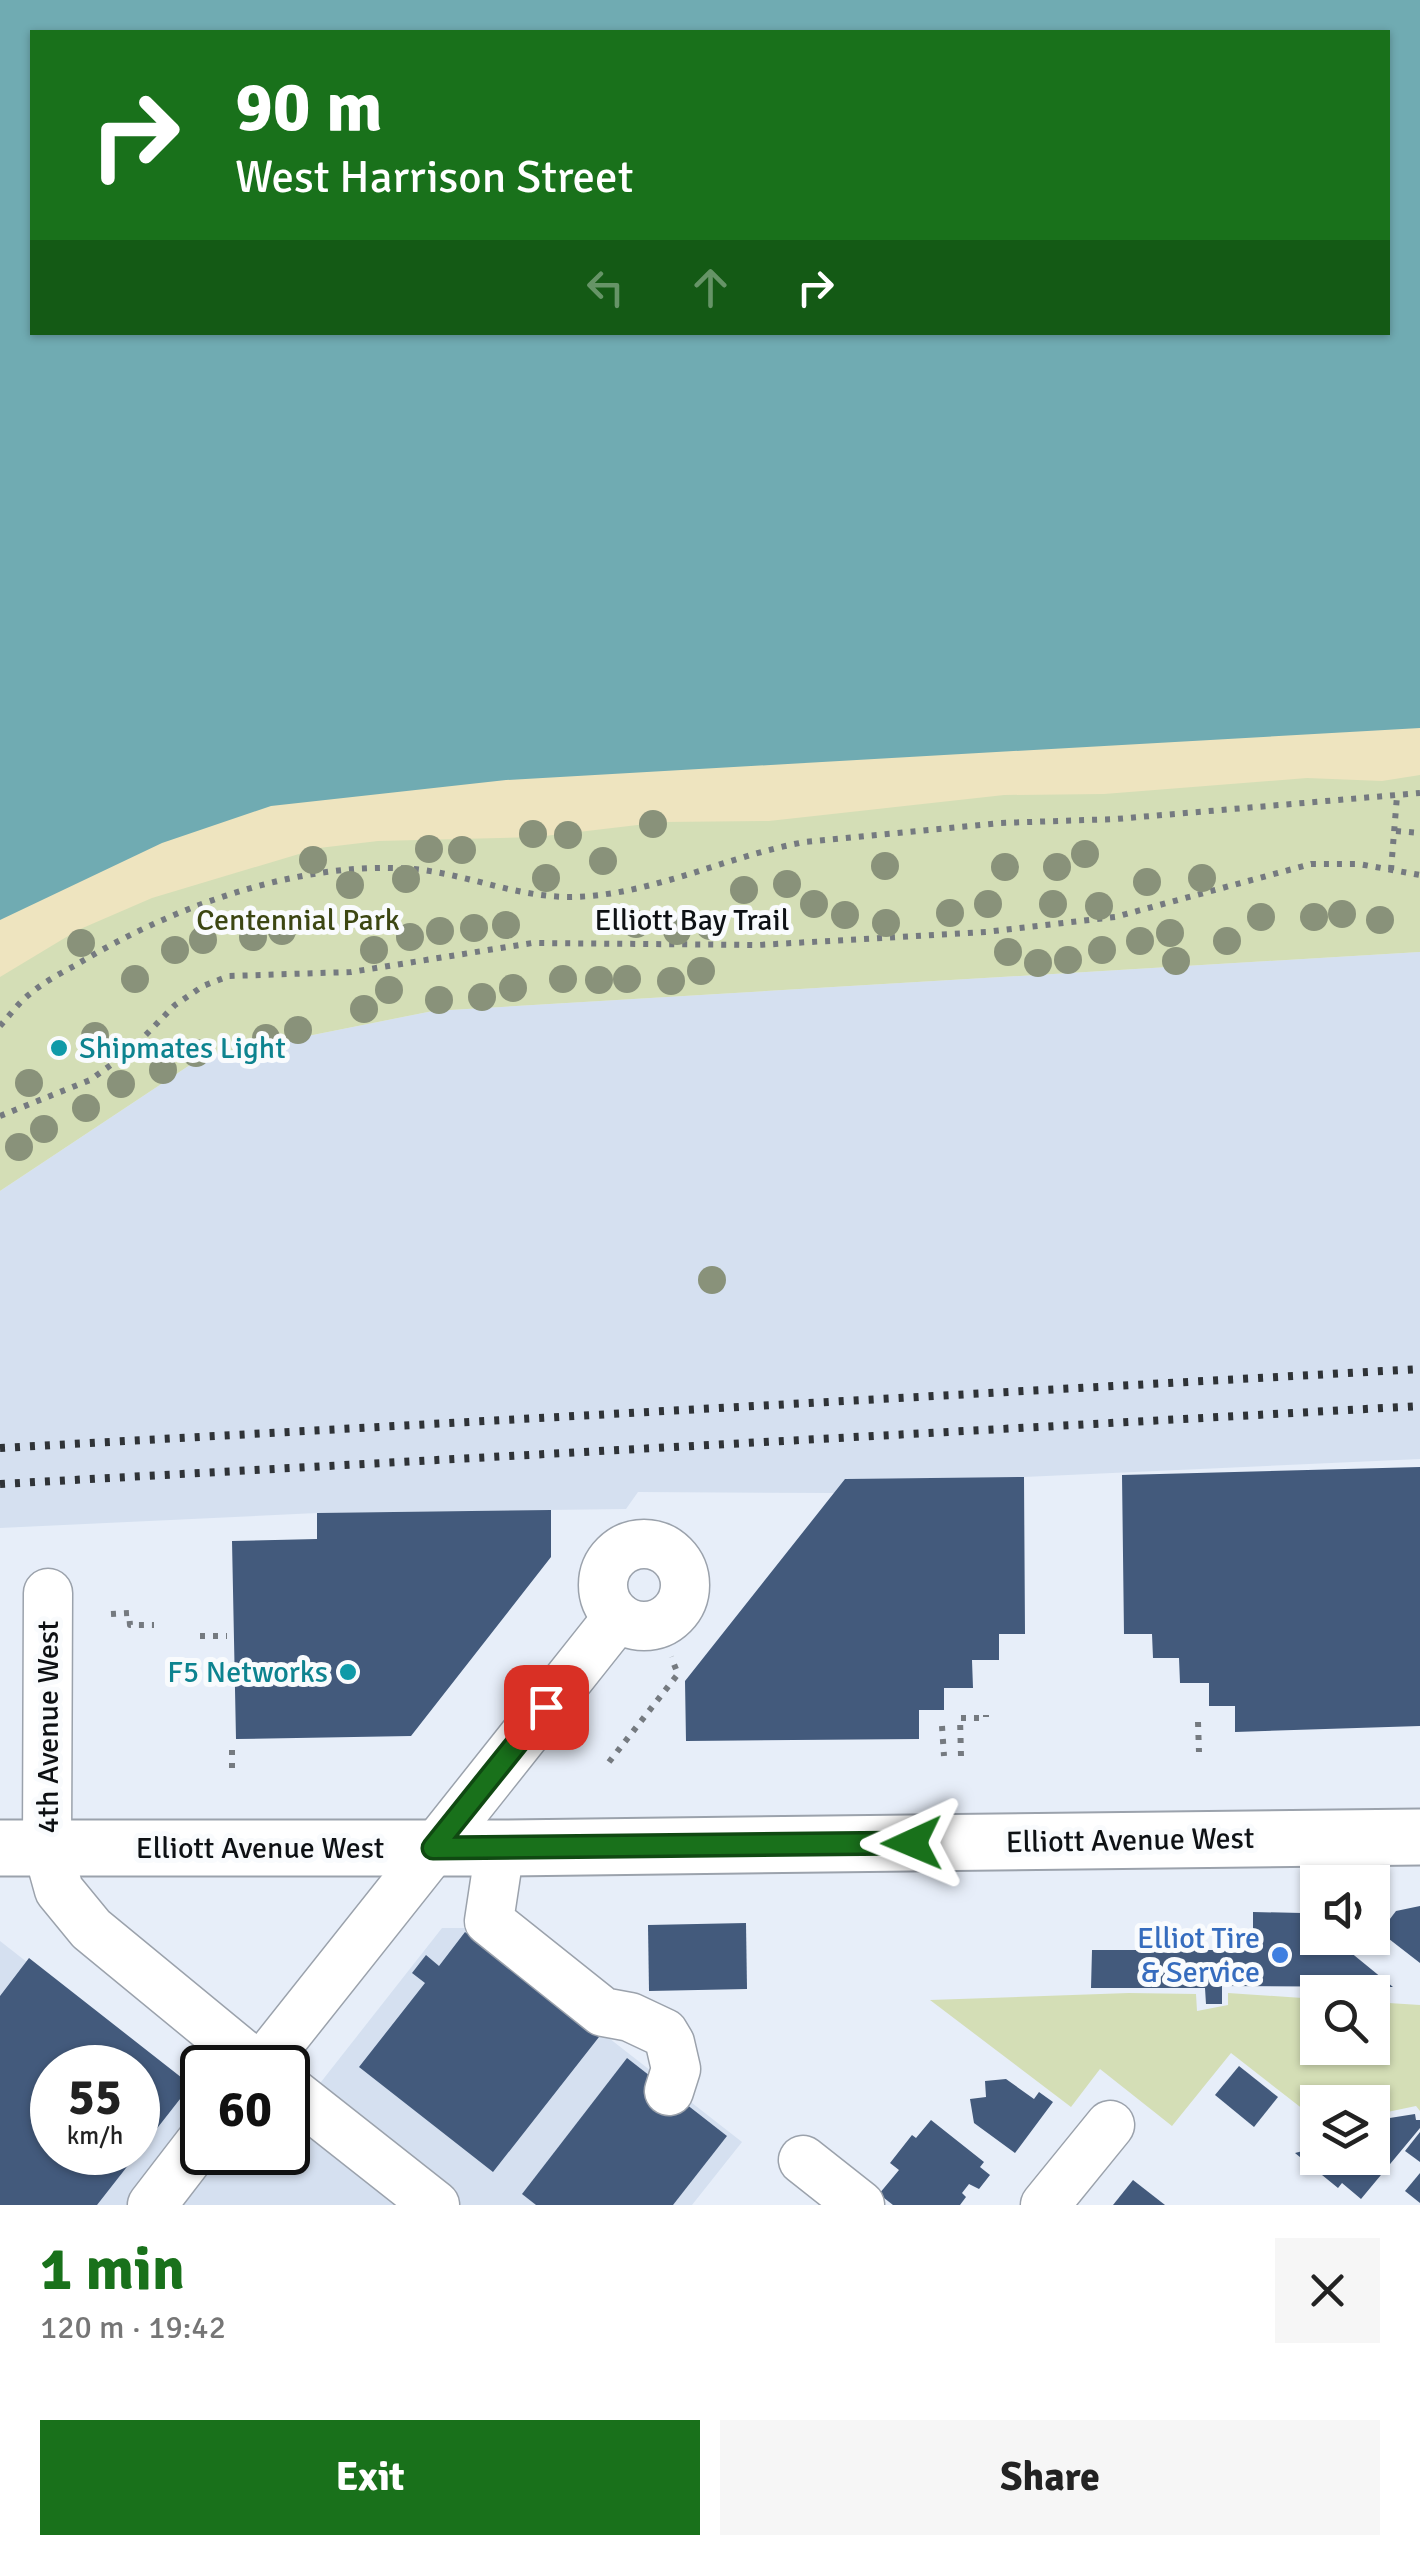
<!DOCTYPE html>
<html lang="en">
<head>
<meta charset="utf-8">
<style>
	:root { --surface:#fff; --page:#f6f6f6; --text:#222; --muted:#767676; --accent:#19711b }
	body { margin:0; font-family:Signika,sans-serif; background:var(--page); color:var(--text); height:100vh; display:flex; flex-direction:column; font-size:38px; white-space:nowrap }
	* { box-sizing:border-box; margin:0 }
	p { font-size:32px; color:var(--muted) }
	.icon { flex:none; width:55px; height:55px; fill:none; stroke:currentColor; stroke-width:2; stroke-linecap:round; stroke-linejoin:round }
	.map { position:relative; height:2205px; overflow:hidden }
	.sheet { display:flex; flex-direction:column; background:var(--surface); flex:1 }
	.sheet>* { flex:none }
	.banner { position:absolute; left:30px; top:30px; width:1360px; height:305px; border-radius:0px; box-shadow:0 2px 8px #0004; background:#19711b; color:#fff; overflow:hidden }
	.controls { position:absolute; left:1300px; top:1865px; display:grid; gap:20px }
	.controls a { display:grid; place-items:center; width:90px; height:90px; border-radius:0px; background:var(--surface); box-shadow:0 2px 8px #0004; font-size:50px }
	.speed { position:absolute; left:30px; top:2045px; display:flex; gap:20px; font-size:50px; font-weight:700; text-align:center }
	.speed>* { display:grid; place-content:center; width:130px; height:130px; border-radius:50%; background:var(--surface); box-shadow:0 2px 8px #0004; line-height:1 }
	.speed small { font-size:25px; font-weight:400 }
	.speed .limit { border:5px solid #111; border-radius:15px; background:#fff; color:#111 }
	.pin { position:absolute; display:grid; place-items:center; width:85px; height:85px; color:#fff; margin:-42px; border-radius:20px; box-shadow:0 5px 15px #0006 }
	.me { position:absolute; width:110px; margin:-55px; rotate:269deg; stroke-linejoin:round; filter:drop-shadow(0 0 8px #0008) }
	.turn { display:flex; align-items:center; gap:35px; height:210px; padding:0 40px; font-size:45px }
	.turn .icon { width:130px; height:130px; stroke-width:2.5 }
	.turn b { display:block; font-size:70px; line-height:85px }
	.lanes { display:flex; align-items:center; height:95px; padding:0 40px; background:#0003; justify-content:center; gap:50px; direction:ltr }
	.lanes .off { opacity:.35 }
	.round { display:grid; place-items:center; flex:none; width:105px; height:105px; border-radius:0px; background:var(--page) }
	.headline { display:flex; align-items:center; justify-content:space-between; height:170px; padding:0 40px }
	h1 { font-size:60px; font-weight:700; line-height:75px; color:var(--accent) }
	.action { display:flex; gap:20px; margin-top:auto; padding:20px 40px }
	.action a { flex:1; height:115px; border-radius:0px; background:var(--accent); color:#fff; font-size:40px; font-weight:700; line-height:115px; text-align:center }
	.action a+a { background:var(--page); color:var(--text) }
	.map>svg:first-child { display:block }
</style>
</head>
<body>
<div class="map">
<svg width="1420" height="2205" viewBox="0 0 1420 2205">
	<rect width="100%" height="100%" fill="#e7eef9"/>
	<g fill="#d5e0f0" fill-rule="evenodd">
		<path d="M1420 952V1459L1024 1477 846 1479 834 1493 638 1492 626 1509 317 1513 0 1528V1191L202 1057 433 1011Z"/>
		<path d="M442 1928H468L742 2142 692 2205H0V1941L202 2099V2152H288V2124ZM52 2068H138V2152H52Z"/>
	</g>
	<g fill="#d4deb6">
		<path d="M1420 728V952L433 1011 202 1057 0 1191V920L162 843Z"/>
		<path d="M1129 1993 1196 1994 1197 2011 1228 2005V1993L1317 1999 1318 2048H1372L1373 2002 1420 2005V2111L1416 2106 1373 2115 1372 2102H1318L1317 2120 1231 2053 1172 2126 1100 2069 1071 2107 930 2000Z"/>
	</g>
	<path fill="#eee4bf" d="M1420 696V775L1382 781 1307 778 1104 794 1004 795 769 821 663 822 536 837 378 841 319 848 152 898 78 930 0 977V870L151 807Z"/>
	<path fill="#70abb2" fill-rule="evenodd" d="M0 0H1420V728L506 780 271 806 162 843 0 920ZM32 32H1388V332H32Z"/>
	<g fill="#435a7c" fill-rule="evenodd">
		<path d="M1420 1467V1726L1235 1732V1706H1209V1683H1180L1179 1658H1153L1152 1634H1124L1122 1475Z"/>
		<path d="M1024 1477 1025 1634H999V1660H972L973 1688H944V1710H919V1739L686 1741 685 1681 845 1479Z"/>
		<path d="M551 1510V1557L411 1736 236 1739 232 1541 317 1539V1513Z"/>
		<path d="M1420 1906V1963L1380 1932 1396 1911Z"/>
		<path d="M1253 1912 1302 1913 1318 1925V1938H1333L1393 1987 1222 1986V2004H1206L1205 1988H1091L1092 1950H1253Z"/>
		<path d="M746 1923 747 1989 649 1991 648 1925Z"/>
		<path d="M465 1932 599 2037 493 2172 359 2067 425 1983 412 1973 426 1955 439 1966Z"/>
		<path d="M29 1958 191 2085 97 2205H0V1996ZM52 2068H138V2152H52Z"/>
		<path d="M627 2058 727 2136 673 2205H536L522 2194Z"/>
		<path d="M1239 2066 1278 2097 1254 2127 1215 2095Z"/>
		<path d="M1006 2079 1034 2099 1039 2092 1053 2102 1015 2153 974 2123 970 2099 986 2097 985 2081Z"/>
		<path d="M1415 2114 1416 2120H1420V2128L1361 2199 1342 2183 1338 2188 1295 2153 1318 2147V2158H1372V2132L1380 2130 1377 2120Z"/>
		<path d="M931 2120 984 2162 980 2167 990 2175 979 2189 969 2184 962 2193 966 2197 960 2205H893L879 2194 899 2170 890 2163 912 2135 916 2138Z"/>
		<path d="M1420 2132V2162L1405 2151Z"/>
		<path d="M1420 2173V2203L1405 2191Z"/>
		<path d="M1133 2180 1165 2205H1113Z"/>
	</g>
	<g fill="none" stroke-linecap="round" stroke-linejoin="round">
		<g stroke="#9ba2ac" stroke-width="51">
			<g id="minor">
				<circle cx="644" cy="1585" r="41"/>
				<path d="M48 1593 47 1847 59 1890 91 1929 260 2068"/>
				<path d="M500 1848 489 1921 603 2012 630 2017 664 2033 670 2043 676 2069 669 2091"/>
				<path d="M260 2068 618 1617"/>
				<path d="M288 2089 435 2205"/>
				<path d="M803 2160 860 2205"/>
				<path d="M152 2205 202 2140"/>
				<path d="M1045 2205 1110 2125"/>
			</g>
		</g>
		<g stroke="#9ba2ac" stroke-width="59">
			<path id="major" d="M0 1848H500L1420 1837"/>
		</g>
		<g stroke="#757a80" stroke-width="6" stroke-dasharray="5 8" stroke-linecap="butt">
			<path d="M1396 831 1420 833"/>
			<path d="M1391 870 1397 796"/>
			<path d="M0 1026C10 1015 19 1002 31 993 44 982 61 973 76 965 171 907 300 860 414 869 466 874 516 897 570 897 651 896 726 856 805 842L1000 823 1116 819 1420 793"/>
			<path d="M0 1116 90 1080 129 1052 175 1005 203 986 229 976 351 972 532 943 758 945 986 932 1115 917 1311 864H1359L1420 875"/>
			<path d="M111 1614 129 1613 130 1625H154"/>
			<path d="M200 1636H227"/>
			<path d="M1198 1722 1199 1752"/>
			<path d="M942 1726 944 1756"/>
			<path d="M961 1756 960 1718H986V1715"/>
			<path d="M609 1762 678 1674 671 1657"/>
			<path d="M232 1768V1743"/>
		</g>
		<use href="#minor" stroke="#fff" stroke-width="48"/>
		<use href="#major" stroke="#fff" stroke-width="55"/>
		<g stroke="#2f3337" stroke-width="8" stroke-dasharray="5 10" stroke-linecap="butt">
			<path d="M0 1448 1420 1369"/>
			<path d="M0 1484 1420 1406"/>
		</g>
	</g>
	<g fill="#89927a">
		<circle cx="653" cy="824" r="14"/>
		<circle cx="533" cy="834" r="14"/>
		<circle cx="568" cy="835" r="14"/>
		<circle cx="429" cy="849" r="14"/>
		<circle cx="462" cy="850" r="14"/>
		<circle cx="1085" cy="854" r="14"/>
		<circle cx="313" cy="860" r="14"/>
		<circle cx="603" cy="861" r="14"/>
		<circle cx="885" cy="866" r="14"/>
		<circle cx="1005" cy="867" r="14"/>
		<circle cx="1057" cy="867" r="14"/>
		<circle cx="546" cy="878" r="14"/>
		<circle cx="1202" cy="878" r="14"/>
		<circle cx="406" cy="879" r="14"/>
		<circle cx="1147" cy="882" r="14"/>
		<circle cx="787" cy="884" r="14"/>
		<circle cx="350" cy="885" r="14"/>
		<circle cx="744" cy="890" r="14"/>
		<circle cx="814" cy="904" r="14"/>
		<circle cx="988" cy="904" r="14"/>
		<circle cx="1053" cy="904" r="14"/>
		<circle cx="1099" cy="906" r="14"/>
		<circle cx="950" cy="913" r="14"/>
		<circle cx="1342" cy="914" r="14"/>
		<circle cx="845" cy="915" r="14"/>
		<circle cx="1261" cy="917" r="14"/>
		<circle cx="1314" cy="917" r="14"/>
		<circle cx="608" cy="919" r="14"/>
		<circle cx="1380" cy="920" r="14"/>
		<circle cx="886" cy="923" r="14"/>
		<circle cx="636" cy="924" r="14"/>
		<circle cx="506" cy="925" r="14"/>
		<circle cx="710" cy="926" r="14"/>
		<circle cx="474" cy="928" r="14"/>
		<circle cx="282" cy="931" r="14"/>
		<circle cx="440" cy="931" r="14"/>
		<circle cx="677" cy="931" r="14"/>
		<circle cx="1170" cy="933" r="14"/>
		<circle cx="253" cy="937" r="14"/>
		<circle cx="410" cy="937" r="14"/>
		<circle cx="203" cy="940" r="14"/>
		<circle cx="1140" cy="941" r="14"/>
		<circle cx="1227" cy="941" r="14"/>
		<circle cx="81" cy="943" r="14"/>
		<circle cx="175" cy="950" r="14"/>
		<circle cx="374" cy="950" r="14"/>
		<circle cx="1102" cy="950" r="14"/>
		<circle cx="1008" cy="952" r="14"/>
		<circle cx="1068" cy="960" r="14"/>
		<circle cx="1176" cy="961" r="14"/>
		<circle cx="1038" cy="963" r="14"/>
		<circle cx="701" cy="971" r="14"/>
		<circle cx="135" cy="979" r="14"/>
		<circle cx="563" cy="979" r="14"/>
		<circle cx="627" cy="979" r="14"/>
		<circle cx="599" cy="980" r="14"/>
		<circle cx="671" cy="981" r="14"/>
		<circle cx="513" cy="988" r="14"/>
		<circle cx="389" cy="990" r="14"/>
		<circle cx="482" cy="997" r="14"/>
		<circle cx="439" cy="1000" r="14"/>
		<circle cx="364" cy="1009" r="14"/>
		<circle cx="298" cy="1030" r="14"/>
		<circle cx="95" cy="1036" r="14"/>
		<circle cx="266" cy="1038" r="14"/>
		<circle cx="196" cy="1053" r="14"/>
		<circle cx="163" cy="1070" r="14"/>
		<circle cx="29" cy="1083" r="14"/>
		<circle cx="121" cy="1084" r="14"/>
		<circle cx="86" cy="1108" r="14"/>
		<circle cx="44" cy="1129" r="14"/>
		<circle cx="19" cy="1147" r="14"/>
		<circle cx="712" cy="1280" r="14"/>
	</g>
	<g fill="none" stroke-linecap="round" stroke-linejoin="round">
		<g stroke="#104912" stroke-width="25">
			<path id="route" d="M546 1707 433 1848 912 1843"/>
		</g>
		<use href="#route" stroke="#19711b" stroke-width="18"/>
	</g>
	<g fill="#0f9aa8" stroke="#f9fbfd" stroke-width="4">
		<circle cx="59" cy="1048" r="10"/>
		<circle cx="348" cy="1672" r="10"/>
	</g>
	<circle fill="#3f7fe0" stroke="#f9fbfd" stroke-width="4" cx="1280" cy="1955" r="10"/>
	<g text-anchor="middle" stroke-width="10" stroke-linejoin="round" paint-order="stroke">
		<g font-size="30" fill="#3c4612" stroke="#f9fbfd">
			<text x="298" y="930">Centennial Park</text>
		</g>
		<g font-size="30" fill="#0e1114" stroke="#f9fbfd">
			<text x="692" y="930">Elliott Bay Trail</text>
			<text transform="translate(48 1727) rotate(-90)" y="10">4th Avenue West</text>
			<text transform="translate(1130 1840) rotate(-1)" y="10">Elliott Avenue West</text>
			<text x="260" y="1858">Elliott Avenue West</text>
		</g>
		<g font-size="30" fill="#0d838f" stroke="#f9fbfd" text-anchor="start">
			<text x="79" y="1058">Shipmates Light</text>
			<text x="328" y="1682" text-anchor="end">F5 Networks</text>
		</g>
		<g font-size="30" fill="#366cbe" stroke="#f9fbfd" text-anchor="end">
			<text x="1260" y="1948">Elliot Tire<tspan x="1260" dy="34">&amp; Service</tspan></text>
		</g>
	</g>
</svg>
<div class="controls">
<a><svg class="icon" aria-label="sound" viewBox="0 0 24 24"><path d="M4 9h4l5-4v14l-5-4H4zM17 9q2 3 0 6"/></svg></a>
<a><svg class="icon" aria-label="search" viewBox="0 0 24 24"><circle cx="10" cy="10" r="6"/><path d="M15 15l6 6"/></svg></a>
<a><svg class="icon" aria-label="layers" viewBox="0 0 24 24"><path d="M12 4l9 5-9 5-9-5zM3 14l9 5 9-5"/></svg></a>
</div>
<div class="speed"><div>55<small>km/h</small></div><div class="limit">60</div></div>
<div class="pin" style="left:546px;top:1707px;background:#d93025"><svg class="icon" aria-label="arrive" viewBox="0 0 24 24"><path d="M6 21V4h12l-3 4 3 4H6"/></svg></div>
<svg class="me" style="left:912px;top:1843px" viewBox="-20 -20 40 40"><path d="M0-17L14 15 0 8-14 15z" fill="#19711b" stroke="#fff" stroke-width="4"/></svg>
<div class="banner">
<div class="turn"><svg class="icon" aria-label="right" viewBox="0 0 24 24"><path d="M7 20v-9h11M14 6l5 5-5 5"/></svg><div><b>90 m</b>West Harrison Street</div></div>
<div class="lanes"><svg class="icon off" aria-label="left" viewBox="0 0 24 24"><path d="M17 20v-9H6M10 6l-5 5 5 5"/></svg><svg class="icon off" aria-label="ahead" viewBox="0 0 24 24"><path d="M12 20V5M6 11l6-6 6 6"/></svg><svg class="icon" aria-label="right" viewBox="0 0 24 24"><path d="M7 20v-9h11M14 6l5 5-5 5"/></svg></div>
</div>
</div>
<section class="sheet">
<div class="headline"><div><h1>1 min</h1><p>120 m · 19:42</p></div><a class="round"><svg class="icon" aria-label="close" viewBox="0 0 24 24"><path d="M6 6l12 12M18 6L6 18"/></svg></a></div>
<div class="action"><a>Exit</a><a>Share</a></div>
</section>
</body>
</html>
